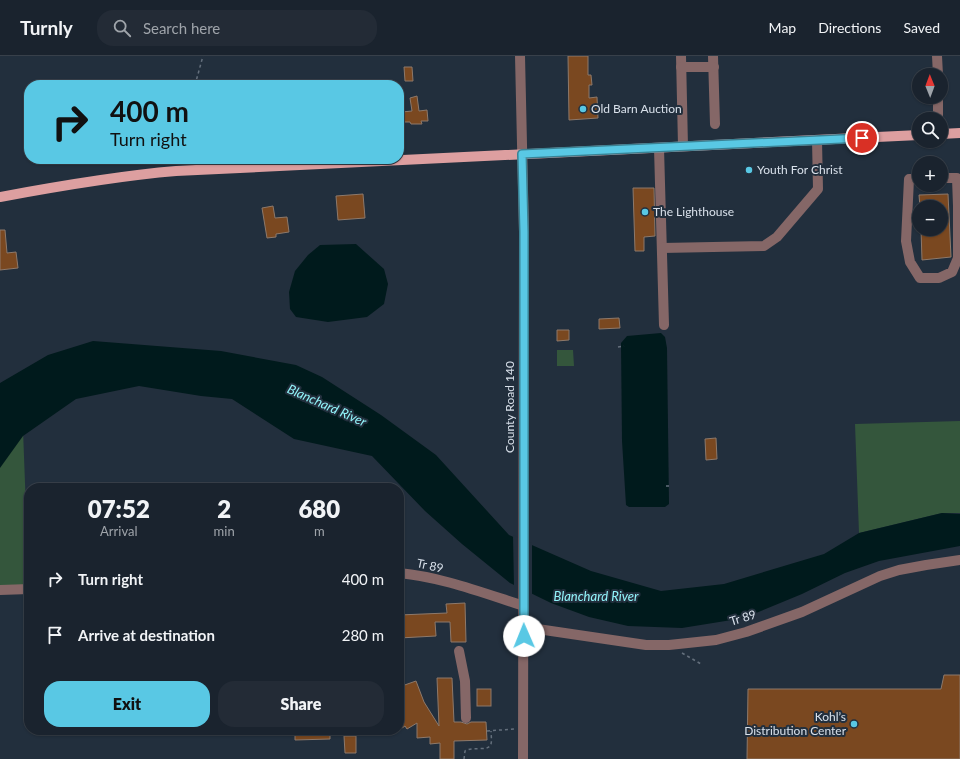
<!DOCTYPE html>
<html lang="en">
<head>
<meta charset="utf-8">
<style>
	:root { --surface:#1a232e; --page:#232b36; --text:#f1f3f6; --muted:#9fa4aa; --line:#38404a; --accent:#59c8e4 }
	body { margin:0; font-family:Lato,sans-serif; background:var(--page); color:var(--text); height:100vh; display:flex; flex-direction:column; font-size:15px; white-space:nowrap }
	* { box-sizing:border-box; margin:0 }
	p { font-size:13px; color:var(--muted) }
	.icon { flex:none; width:22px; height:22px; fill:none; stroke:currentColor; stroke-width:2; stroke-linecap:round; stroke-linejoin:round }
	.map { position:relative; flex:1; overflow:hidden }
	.drawer { position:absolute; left:24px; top:427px; width:380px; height:252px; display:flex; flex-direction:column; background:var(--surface); border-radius:16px; box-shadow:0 1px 3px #0004,0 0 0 1px var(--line) }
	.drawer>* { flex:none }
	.banner { position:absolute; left:24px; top:24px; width:380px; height:84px; border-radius:16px; box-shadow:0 1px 3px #0004,0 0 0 1px var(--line); background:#59c8e4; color:#111; overflow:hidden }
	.needle { width:26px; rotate:359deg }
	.buttons { position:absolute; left:912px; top:12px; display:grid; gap:8px }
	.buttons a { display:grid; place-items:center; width:36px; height:36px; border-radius:50%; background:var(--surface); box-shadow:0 1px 3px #0004,0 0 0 1px var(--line); font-size:20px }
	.pin { position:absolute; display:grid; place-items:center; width:34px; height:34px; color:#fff; margin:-17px; border:2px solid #fff; border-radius:50%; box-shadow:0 1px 4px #0007 }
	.me { position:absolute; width:44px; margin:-22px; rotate:359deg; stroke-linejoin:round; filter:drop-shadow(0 0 3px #0008) }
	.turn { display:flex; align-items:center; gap:14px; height:84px; padding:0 20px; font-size:18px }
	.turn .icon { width:52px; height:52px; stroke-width:2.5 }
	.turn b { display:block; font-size:28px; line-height:34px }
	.eta { display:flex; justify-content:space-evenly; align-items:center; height:68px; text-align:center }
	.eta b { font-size:24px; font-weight:800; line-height:28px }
	.action { display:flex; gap:8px; margin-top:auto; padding:8px 20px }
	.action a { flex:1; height:46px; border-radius:16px; background:var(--accent); color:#111; font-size:16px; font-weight:800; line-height:46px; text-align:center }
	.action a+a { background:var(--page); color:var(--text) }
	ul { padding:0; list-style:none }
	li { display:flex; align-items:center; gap:12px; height:56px; padding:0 20px }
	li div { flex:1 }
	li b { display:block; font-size:15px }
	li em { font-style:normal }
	header { display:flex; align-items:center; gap:24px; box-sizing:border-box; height:56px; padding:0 20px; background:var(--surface); border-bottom:1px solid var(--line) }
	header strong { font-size:19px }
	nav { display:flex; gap:22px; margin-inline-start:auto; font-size:14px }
	.search { width:280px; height:36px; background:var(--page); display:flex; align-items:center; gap:10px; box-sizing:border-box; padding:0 14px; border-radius:16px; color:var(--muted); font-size:15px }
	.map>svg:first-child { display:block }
</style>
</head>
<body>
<header>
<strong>Turnly</strong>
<div class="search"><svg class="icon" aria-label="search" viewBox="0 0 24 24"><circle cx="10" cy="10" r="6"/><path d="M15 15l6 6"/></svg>Search here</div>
<nav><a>Map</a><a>Directions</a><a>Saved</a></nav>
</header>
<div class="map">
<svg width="960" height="703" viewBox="0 0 960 703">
	<rect width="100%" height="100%" fill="#222f3d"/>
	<g fill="#34563c">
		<path d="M557 294H573L574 310H557Z"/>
		<path d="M22 347 29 533 0 534V368Z"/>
		<path d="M960 365V457H942L859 477 855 368Z"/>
	</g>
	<g fill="#001a1c">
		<path d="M356 188 384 213 388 228 384 248 367 261 328 266 296 261 290 253 289 236 295 215 308 199 320 189Z"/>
		<path d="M661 277 665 281 667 292 669 448 665 451H629L626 449 622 385 621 287 627 280Z"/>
		<path d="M93 285 221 295 296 309 322 321 381 359 436 399 509 479 591 515 661 535 724 528 824 498 859 477 942 457 960 458V490L879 505 845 517 802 538 744 562 682 572 628 570 589 561 551 547 510 527 462 488 425 455 372 400 294 383 232 343 201 340 139 330 76 343 23 380 0 412V327L48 299Z"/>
	</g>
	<path fill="#222f3d" d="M513 479 532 487V540L514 531Z"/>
	<g fill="#7a4820" stroke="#8d796b">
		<path d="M568 0H588V19H591L592 29H589V42L597 41 598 62 569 64Z"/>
		<path d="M404 11H412L413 25H405Z"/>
		<path d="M417 40 419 55 427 54 428 65H421L422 68H411L410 66H403L402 56 412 55 410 42Z"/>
		<path d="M633 132H654L655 180 644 181V195H635Z"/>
		<path d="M363 138 365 162 338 164 336 140Z"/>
		<path d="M948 138 951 201 922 204 921 173H941V151H920L919 139Z"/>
		<path d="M273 150 275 162 287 161 289 176 276 178V181L267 182 262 152Z"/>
		<path d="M0 174H5L7 197 16 196 18 212 0 214Z"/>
		<path d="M619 262 620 272 599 273V263Z"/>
		<path d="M557 274H569V284L557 285Z"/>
		<path d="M716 382 717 403 706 404 705 383Z"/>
		<path d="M465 547 466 586H451L450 566H435L436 580 399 582V559L447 557 446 548Z"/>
		<path d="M944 619H960V703H747L748 633H941Z"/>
		<path d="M437 622H452L454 666H461L467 668 471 666H486L487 684 454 685V703H440V687L430 688V681L417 682V667L407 673 405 670 402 672 399 668V631L416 625 424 646 439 670Z"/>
		<rect x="477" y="633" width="14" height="17"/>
		<path d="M295 674H330V683L295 684Z"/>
		<path d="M344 680H356V697H345Z"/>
	</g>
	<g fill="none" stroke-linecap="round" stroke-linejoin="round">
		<g stroke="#646f7c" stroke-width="1.5" stroke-dasharray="3 3" stroke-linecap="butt">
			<path d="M195 29 203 0"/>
			<path d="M151 109V103"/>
			<path d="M618 291 624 290"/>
			<path d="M666 430H672"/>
			<path d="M682 597 701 608"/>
			<path d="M487 675 514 673"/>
			<path d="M464 703 465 695C472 690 489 696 491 688 492 684 491 679 491 675"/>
		</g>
		<g stroke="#856767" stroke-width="10">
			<path d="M520 0 524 176 523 703"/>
			<path d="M681 0 683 90"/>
			<path d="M713 0 715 68"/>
			<path d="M937 0 938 19"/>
			<path d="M681 11H714"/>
			<path d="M938 41V63"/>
			<path d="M659 92 664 269"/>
			<path d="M919 123H909L906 185 910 206 920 222H939L952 216 958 202V150L957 122H941"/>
			<path d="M662 192 764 190 777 181 818 133 817 84"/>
			<path d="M399 517C442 521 483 537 524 550"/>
			<path d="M0 534 29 533"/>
			<path d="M524 571 646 589H669L716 584 746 576 802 556 880 520 899 514 926 509 960 504"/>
			<path d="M459 595 465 625 466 662"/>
		</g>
		<g stroke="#dd9fa0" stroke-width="10">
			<path d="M941 78 960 77"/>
			<path d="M0 141C59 130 116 120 176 115L919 79"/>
		</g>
	</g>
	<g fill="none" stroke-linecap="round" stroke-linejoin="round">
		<g stroke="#3a8294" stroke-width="10">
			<path id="route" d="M524 580V176L522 98 862 82"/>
		</g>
		<use href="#route" stroke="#59c8e4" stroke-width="7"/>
	</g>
	<g fill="#59c8e4" stroke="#222f3d" stroke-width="1.5">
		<circle cx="583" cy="53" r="4"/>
		<circle cx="749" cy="114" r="4"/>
		<circle cx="645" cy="156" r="4"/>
		<circle cx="854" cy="668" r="4"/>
	</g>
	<g text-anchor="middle" stroke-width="4" stroke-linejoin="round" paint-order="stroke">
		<g font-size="12" fill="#d8e0ea" stroke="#222f3d" text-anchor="start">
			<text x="591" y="57">Old Barn Auction</text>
			<text x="757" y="118">Youth For Christ</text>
			<text x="653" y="160">The Lighthouse</text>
			<text x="846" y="665" text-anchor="end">Kohl’s<tspan x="846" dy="14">Distribution Center</tspan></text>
		</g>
		<g font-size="12" fill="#d8e0ea" stroke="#222f3d">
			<text transform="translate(510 351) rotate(-90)" y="4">County Road 140</text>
			<text transform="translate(430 510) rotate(12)" y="4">Tr 89</text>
			<text transform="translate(743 562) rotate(-17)" y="4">Tr 89</text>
		</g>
		<g font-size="13" font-style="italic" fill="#92f5fb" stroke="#222f3d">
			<text transform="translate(327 349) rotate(24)" y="5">Blanchard River</text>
			<text x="596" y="545">Blanchard River</text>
		</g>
	</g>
</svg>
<div class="buttons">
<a><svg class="needle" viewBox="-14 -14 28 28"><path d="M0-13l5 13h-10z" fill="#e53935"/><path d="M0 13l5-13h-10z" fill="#9fa4aa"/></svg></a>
<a><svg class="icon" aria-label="search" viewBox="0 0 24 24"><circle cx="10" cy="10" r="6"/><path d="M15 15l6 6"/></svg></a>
<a>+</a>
<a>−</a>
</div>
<div class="pin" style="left:862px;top:82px;background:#d93025"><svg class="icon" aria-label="arrive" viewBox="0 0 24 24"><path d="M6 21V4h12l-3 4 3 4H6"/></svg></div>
<svg class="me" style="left:524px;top:580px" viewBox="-20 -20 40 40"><circle r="19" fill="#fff"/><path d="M0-13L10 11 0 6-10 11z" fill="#59c8e4"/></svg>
<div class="banner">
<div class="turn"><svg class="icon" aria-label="right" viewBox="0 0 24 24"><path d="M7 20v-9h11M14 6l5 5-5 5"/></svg><div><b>400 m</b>Turn right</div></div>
</div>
<section class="drawer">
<div class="eta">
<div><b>07:52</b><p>Arrival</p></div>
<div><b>2</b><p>min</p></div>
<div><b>680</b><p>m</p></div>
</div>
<ul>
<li><svg class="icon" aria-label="right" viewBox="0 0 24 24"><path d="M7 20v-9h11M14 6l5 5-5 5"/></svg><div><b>Turn right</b></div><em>400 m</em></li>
<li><svg class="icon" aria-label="arrive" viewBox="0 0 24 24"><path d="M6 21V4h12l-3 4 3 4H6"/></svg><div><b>Arrive at destination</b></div><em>280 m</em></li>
</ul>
<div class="action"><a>Exit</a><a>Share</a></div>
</section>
</div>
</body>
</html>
